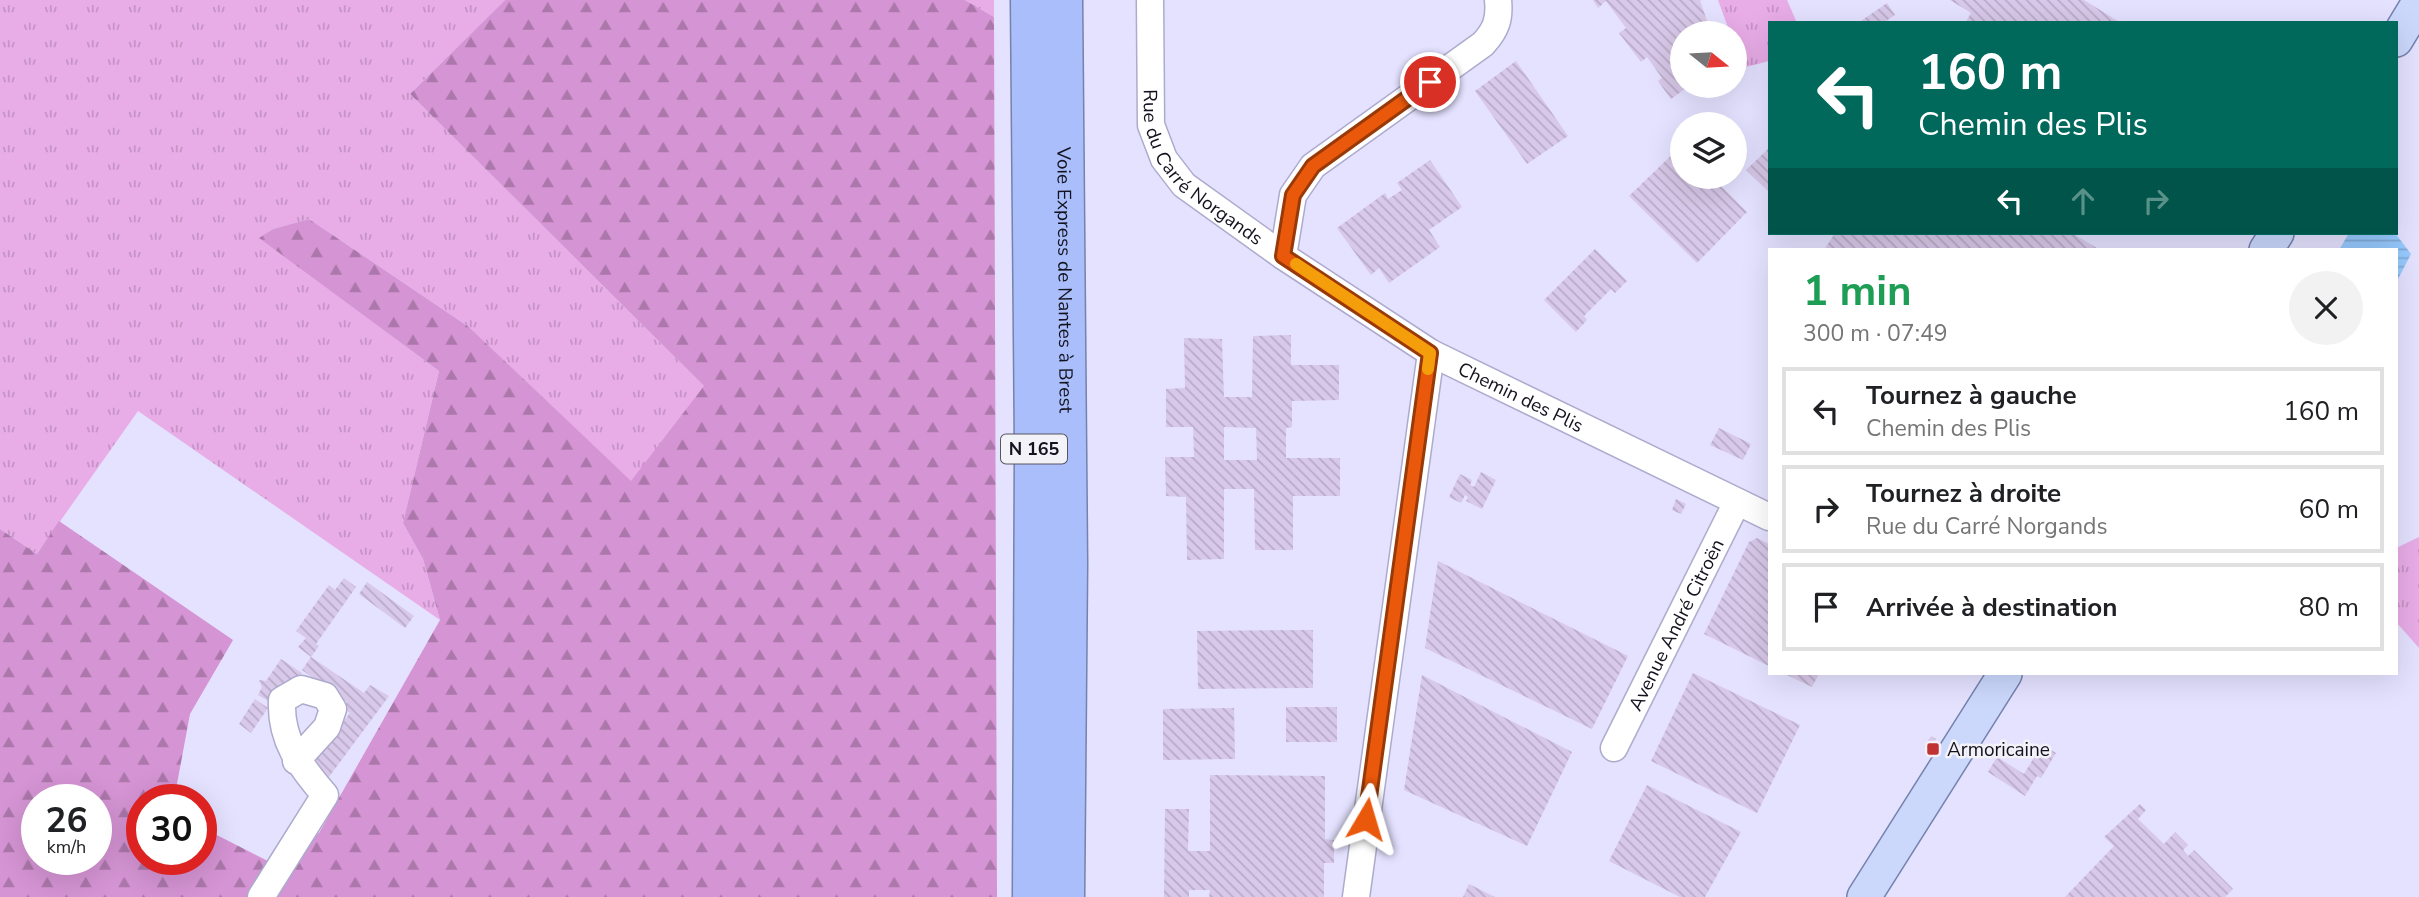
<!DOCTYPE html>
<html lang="fr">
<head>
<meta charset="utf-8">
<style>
	:root { --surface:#fff; --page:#f2f2f2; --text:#202124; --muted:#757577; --line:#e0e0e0 }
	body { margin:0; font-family:"Nunito Sans",sans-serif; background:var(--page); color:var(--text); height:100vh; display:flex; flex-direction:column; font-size:26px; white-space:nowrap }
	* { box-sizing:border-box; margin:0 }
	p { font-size:23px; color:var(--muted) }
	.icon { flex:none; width:38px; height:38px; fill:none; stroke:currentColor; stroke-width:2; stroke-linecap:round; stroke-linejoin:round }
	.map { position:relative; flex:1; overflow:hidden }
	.details { position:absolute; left:1768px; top:248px; width:630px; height:427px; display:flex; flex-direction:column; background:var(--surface); border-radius:0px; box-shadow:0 7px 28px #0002 }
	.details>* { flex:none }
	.hud { position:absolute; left:1768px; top:21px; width:630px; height:214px; border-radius:0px; box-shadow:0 7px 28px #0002; background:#00695c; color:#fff; overflow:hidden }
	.needle { width:46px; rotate:108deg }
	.tools { position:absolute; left:1670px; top:21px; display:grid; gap:14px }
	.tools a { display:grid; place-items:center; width:77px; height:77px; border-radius:50%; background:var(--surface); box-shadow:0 7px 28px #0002; font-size:35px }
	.speed { position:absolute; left:21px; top:784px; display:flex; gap:14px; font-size:35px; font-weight:700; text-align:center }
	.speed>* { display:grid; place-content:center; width:91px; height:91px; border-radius:50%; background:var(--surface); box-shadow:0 7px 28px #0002; line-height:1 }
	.speed small { font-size:18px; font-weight:400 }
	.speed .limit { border:10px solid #d22; background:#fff; color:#111 }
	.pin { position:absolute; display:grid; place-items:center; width:60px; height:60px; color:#fff; margin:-30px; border:4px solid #fff; border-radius:50%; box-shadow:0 2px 7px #0007 }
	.me { position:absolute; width:77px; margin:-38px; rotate:7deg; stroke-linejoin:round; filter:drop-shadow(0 0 5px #0008) }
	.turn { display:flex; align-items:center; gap:24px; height:147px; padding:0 35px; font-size:32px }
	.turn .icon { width:91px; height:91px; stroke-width:2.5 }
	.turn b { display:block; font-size:49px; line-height:60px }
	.lanes { display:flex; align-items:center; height:66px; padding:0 35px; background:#0003; justify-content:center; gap:35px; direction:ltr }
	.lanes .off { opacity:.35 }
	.round { display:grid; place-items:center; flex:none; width:74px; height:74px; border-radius:37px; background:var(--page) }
	.summary { display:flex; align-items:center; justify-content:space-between; height:119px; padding:0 35px }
	h1 { font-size:42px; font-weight:700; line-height:52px; color:#1e9e55 }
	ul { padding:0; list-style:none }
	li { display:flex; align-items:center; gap:21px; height:88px; margin:0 14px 10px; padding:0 21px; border:4px solid var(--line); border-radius:0px }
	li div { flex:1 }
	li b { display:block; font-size:26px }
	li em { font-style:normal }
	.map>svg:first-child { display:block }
</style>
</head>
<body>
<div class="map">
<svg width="2419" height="897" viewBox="0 0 2419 897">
	<defs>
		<pattern id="grass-tufts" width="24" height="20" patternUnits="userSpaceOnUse" patternTransform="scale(1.75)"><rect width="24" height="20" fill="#e8ace7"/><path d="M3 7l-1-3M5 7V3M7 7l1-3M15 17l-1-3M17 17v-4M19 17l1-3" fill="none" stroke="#c693c6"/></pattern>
		<pattern id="forest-firs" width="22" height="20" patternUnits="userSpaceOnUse" patternTransform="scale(1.75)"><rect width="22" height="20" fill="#d594d4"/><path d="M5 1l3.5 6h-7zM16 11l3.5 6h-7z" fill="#ac77ab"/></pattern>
		<pattern id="water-rules" width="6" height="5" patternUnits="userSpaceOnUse" patternTransform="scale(1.75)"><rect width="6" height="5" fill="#97cafe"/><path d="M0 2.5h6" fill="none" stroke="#81acd9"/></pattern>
		<pattern id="building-back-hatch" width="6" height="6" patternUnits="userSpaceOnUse" patternTransform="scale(1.75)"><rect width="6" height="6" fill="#d8c8e9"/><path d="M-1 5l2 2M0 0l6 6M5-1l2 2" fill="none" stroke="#b8abc7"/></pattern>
	</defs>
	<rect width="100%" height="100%" fill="#e4e2ff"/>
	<g fill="url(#grass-tufts)">
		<path d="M0 0H505L410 94 705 387 631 482 469 327 309 219 273 229 260 238 439 371 403 523 423 559 440 620 138 411 37 554 0 529Z"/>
		<path d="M965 0H994V17Z"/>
		<path d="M1718 0H1787L1797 23H1769V61L1742 68 1734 45V33H1730Z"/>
		<path d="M2419 537V648L2396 622V548Z"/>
	</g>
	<path fill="url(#forest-firs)" fill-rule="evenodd" d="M505 0H965L994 17 997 897H0V529L37 554 59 521 233 640 190 714 174 800H142V859H201V827L268 861 319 833 440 620 423 559 403 523 439 371 259 238 273 229 309 219 469 327 631 481 704 386 410 94ZM37 800H96V859H37Z"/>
	<path fill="url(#water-rules)" d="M2349 233H2395L2411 254 2396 283V250H2339Z"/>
	<g fill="url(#building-back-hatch)" fill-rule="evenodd">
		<path d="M1593 0H1700L1711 33H1682V86H1689L1671 99 1658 81 1662 78 1647 57 1641 62 1619 33 1626 28 1606 1 1598 8Z"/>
		<path d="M1950 0H2084L2121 23H1965L1971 13Z"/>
		<path d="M1887 3 1895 15 1883 23H1858Z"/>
		<path d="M1516 61 1568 136 1527 164 1475 91Z"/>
		<path d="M1682 145V177H1712L1747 212 1697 263 1629 196Z"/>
		<path d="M1769 148V189L1768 191 1746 170Z"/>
		<path d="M1430 160 1462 207 1429 230 1440 247 1389 283 1379 268 1371 275 1337 228 1385 193 1388 199 1402 190 1397 183Z"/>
		<path d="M1835 233H2072L2100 250H1824Z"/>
		<path d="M1595 249 1627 281 1615 293 1611 289 1584 316 1587 320 1576 332 1544 300Z"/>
		<path d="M1291 335V365H1339V400L1292 401V427L1286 428V458H1340V496H1293V550H1255L1254 489H1224V559L1187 560 1186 497 1166 496 1165 457H1194L1193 427H1166V389L1185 388 1184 338 1222 339 1224 397H1252L1253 336ZM1224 427 1256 428 1257 460H1224Z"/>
		<path d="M1719 428 1751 444 1743 460 1710 445Z"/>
		<path d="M1481 472 1496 480 1482 509 1466 501 1468 497 1465 495 1461 503 1449 497 1460 474 1472 480 1470 485 1474 487Z"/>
		<path d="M1676 499 1686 504 1681 514 1672 510Z"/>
		<path d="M1757 538 1769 544V666L1704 634 1749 542Z"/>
		<path d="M1438 561 1628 656 1592 729 1425 648Z"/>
		<path d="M344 578 356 587 316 644 319 646 311 657 298 647 306 638 296 631 329 585 335 590Z"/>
		<path d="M367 582 414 616 405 628 359 594Z"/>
		<path d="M1313 630V688L1198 689 1197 631Z"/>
		<path d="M311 657 364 693 370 685 389 696 326 781 308 769 350 713 343 708 347 702 302 670Z"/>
		<path d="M281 659 302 673 290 691 281 685 270 702 258 695 262 687 259 680 266 681Z"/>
		<path d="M1693 673 1800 725 1757 813 1651 761Z"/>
		<path d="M1785 674H1819L1812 687Z"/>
		<path d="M1422 675 1572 752 1527 846 1404 790Z"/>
		<path d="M255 699 268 708 251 733 239 724Z"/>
		<rect x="1286" y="707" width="51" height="35"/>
		<path d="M1234 708 1235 759 1163 760V709Z"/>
		<path d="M1931 736 1936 739 1929 750 1924 747Z"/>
		<path d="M2042 744 2056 753 2041 778 2037 776 2025 796 1988 772 1997 757 2024 774Z"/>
		<path d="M1210 775 1325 776V839L1334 840V863H1324V897H1209L1210 890H1189V897H1164L1165 809H1189L1188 851H1210Z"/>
		<path d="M1647 785 1741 832 1705 897H1680L1609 861Z"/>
		<path d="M2140 804 2146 810 2138 819 2164 844 2175 832 2188 845 2183 850 2188 856 2194 850 2233 889 2225 897H2065L2114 846 2104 837Z"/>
		<path d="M1469 884 1495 897H1463Z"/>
	</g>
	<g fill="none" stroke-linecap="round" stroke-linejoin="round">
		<g stroke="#adabcd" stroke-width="29">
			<g id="minor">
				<path id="s1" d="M1150 0 1151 125 1164 159 1184 185 1283 256 1431 353 1769 517"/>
				<path d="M1283 256 1293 195 1313 166 1483 44C1496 30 1500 19 1498 0"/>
				<path id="s2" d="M1614 748 1737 502"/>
				<path d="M261 897 325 795C300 766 280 740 282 700L301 689 325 696 333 709 327 727 296 761"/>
				<path d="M1356 897 1431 353"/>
			</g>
		</g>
		<g stroke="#7482ad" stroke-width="36">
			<g id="major">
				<path d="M2396 40 2419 2"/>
				<path d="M2266 250 2277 233"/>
				<path d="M1864 897 2005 674"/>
			</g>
		</g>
		<g stroke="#7482ad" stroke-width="41">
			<g id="highway">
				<path d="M1030 0 1034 447 1032 897"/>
				<path id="s3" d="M1063 0 1068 564 1065 897"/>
			</g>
		</g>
		<use href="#minor" stroke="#fff" stroke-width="26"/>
		<use href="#major" stroke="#cbd8fc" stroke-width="33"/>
		<use href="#highway" stroke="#a9befa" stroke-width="38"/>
	</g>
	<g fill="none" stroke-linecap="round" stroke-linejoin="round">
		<g stroke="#983908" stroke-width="18">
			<path id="route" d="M1366 819 1430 353 1283 256 1293 195 1313 166 1430 82"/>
		</g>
		<use href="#route" stroke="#ea580c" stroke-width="12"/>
		<path stroke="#f59e0b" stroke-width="12" d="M1296 264 1430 353 1428 369"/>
	</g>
	<rect fill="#c13233" stroke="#f3f2f9" stroke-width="2.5" x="1926" y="742" width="14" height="14" rx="3.5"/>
	<g text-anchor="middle" stroke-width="5" stroke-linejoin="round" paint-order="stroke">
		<rect fill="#f3f2f9" stroke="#565560" stroke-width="2" x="1001" y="434.5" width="66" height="29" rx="5"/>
		<g font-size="18" font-weight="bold" fill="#13121e">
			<text x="1034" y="455">N 165</text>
		</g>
		<g font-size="19" fill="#13121e" stroke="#f3f2f9">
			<text dy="7" stroke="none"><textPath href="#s1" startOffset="189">Rue du Carré Norgands</textPath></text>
			<text dy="7" stroke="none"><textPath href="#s3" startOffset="280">Voie Express de Nantes à Brest</textPath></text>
			<text dy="7" stroke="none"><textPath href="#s1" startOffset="593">Chemin des Plis</textPath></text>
			<text dy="7" stroke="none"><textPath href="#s2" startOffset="138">Avenue André Citroën</textPath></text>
		</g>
		<g font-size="19" fill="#13121e" stroke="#f3f2f9" text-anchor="start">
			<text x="1947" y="756">Armoricaine</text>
		</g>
	</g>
</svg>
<div class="tools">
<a><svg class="needle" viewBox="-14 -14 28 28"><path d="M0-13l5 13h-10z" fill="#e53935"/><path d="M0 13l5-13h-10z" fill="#757577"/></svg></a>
<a><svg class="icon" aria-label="layers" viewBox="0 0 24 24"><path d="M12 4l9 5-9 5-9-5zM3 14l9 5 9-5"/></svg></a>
</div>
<div class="speed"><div>26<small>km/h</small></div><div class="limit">30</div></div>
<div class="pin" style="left:1430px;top:82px;background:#d93025"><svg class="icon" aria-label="arrive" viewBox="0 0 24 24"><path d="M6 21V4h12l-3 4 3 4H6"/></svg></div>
<svg class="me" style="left:1366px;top:819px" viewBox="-20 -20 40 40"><path d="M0-17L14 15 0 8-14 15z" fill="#ea580c" stroke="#fff" stroke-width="4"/></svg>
<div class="hud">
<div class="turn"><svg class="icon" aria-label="left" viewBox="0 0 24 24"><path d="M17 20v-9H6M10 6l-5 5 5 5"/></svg><div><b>160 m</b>Chemin des Plis</div></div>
<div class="lanes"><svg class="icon" aria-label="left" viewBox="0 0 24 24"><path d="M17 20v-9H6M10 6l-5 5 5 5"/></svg><svg class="icon off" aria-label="ahead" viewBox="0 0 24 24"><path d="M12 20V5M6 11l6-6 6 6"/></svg><svg class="icon off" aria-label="right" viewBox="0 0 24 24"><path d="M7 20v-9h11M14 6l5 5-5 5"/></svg></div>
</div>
<section class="details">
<div class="summary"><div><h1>1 min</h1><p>300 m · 07:49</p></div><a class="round"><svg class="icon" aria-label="close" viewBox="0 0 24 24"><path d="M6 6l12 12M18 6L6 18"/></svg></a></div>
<ul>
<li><svg class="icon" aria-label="left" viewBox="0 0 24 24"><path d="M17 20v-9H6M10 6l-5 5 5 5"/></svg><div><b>Tournez à gauche</b><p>Chemin des Plis</p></div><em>160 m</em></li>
<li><svg class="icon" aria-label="right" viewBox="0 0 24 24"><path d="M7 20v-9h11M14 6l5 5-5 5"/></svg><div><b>Tournez à droite</b><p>Rue du Carré Norgands</p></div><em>60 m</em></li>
<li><svg class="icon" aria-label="arrive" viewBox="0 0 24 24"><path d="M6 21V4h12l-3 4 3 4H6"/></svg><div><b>Arrivée à destination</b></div><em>80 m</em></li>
</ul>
</section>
</div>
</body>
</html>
